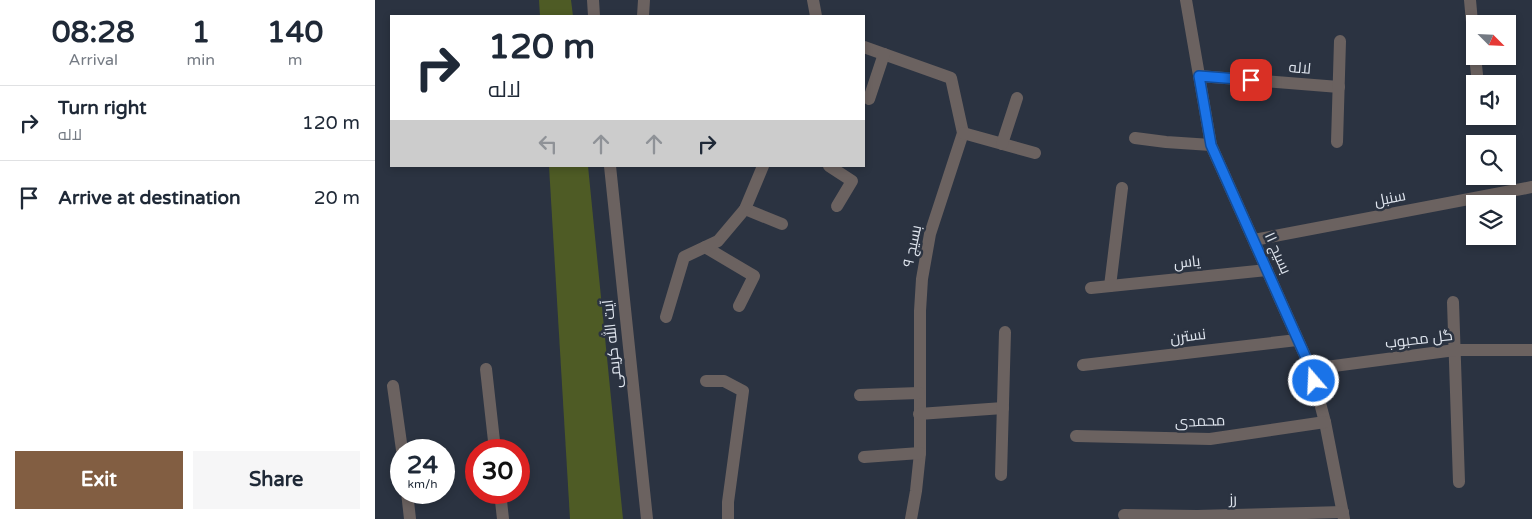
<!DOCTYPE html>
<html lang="en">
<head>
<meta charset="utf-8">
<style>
	:root { --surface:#fff; --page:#f6f6f7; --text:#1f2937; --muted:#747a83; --line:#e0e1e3; --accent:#825e42 }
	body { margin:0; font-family:"Varela Round",Cairo,sans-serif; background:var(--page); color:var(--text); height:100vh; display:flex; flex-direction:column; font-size:19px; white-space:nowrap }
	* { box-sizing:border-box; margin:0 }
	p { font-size:16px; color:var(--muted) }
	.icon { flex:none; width:28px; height:28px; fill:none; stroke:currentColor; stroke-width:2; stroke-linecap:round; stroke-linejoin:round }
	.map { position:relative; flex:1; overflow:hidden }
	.drawer { display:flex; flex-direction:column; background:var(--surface); width:375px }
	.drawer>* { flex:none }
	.top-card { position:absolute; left:15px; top:15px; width:475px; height:152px; border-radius:0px; box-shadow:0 2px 8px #0003; background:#fff; color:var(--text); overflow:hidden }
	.needle { width:32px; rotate:114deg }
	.controls { position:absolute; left:1091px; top:15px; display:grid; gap:10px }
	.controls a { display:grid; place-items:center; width:50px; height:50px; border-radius:0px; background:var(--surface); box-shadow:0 2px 8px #0003; font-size:25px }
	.speed { position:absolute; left:15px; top:439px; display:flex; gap:10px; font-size:25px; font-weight:700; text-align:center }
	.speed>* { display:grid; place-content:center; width:65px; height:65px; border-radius:50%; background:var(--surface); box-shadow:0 2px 8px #0003; line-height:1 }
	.speed small { font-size:12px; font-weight:400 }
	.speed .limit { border:8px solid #d22; background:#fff; color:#111 }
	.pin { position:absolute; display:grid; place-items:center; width:42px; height:42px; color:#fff; margin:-21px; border-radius:10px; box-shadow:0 2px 8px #0006 }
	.me { position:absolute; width:55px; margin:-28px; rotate:341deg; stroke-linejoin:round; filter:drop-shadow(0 0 4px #0008) }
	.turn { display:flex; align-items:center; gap:18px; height:105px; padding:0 15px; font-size:22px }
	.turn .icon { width:65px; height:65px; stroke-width:2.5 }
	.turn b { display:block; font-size:35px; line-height:42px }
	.lanes { display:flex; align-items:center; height:48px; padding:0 15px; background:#0003; justify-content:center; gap:25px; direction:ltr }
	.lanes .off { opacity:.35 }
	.eta { display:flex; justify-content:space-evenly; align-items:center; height:85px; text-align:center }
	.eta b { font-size:30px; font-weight:700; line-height:35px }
	.button { display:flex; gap:10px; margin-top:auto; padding:10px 15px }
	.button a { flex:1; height:58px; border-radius:0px; background:var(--accent); color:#fff; font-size:20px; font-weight:700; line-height:58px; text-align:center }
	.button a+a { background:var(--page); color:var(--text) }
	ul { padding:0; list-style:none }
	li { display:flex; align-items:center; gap:15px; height:75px; padding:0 15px; border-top:1px solid var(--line) }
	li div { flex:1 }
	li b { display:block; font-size:19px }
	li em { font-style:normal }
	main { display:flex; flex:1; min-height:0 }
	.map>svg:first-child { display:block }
</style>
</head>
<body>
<main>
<section class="drawer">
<div class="eta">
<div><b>08:28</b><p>Arrival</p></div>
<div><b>1</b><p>min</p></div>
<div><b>140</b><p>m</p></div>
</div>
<ul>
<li><svg class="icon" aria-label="right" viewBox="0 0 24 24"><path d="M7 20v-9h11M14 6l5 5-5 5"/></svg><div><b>Turn right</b><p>لاله</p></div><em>120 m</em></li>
<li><svg class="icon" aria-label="arrive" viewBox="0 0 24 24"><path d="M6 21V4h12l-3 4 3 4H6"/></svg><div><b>Arrive at destination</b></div><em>20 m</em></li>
</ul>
<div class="button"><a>Exit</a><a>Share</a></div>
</section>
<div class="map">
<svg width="1157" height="519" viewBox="0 0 1157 519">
	<rect width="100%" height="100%" fill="#2b3341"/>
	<g fill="#4e5b25">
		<path d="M164 0H196L198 16H165Z"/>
		<path d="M174 166H213L248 519H195Z"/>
	</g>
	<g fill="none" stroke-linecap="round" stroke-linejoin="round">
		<g stroke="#6b6260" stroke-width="12">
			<path d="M218 0 219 16"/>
			<path d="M438 0 441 16"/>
			<path d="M811 0 836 145 936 369 950 422 969 519"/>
			<path d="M1095 0 1100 55"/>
			<path d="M268 16 269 0"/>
			<path d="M489 47 576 78 588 133 555 234 547 279 545 311V453L541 491 536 519"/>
			<path d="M1100 56 1103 84"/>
			<path d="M824 76 964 87"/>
			<path d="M494 99 509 54"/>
			<path d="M588 133 660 153"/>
			<path d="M760 138 791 142 836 145"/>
			<path d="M962 142 965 41"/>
			<path d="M627 144 642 98"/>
			<path d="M235 166 272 519"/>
			<path d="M454 166 477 181 462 206"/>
			<path d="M370 209 407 224"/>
			<path d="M879 240 1157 187"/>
			<path d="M330 247 379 276 364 306"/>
			<path d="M735 286 747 188"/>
			<path d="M716 288 892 270"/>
			<path d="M1078 302 1084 482"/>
			<path d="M291 317 309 257 343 241 370 209 388 166"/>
			<path d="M708 365 922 340"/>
			<path d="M111 369 120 450"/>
			<path d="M936 369 1080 350H1157"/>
			<path d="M331 381H349L368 391 353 502V519"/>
			<path d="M18 386 27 450"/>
			<path d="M485 395 544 393"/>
			<path d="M544 414 628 408"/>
			<path d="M701 436 835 439 950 422"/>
			<path d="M489 457 545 453"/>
			<path d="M626 475 630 332"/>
			<path d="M32 492 35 519"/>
			<path d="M125 492 128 519"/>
			<path d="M749 515 822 516 968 512"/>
		</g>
	</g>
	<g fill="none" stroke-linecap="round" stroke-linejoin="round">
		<g stroke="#114b97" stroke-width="12">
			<path id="route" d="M876 80 824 76 836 145 936 369 939 381"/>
		</g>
		<use href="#route" stroke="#1a73e8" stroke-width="9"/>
	</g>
	<g text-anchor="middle" stroke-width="5" stroke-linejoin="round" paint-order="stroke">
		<g font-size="15" fill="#e0e6ef" stroke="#2b3341">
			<text transform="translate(925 68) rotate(5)" y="5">لاله</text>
			<text transform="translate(1015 198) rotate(-11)" y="5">سنبل</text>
			<text transform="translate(537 246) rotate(-78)" y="5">بسیج ۹</text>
			<text transform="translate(903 253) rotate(66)" y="5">بسیج ۱۱</text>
			<text transform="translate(812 262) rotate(-6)" y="5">یاس</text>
			<text transform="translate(813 336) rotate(-7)" y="5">نسترن</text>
			<text transform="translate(1044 339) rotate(-7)" y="5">گل محبوب</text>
			<text transform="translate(237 344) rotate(-96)" y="5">آیت الله کریمی</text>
			<text transform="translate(825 421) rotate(-2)" y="5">محمدی</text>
			<text transform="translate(858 499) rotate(-1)" y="5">رز</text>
		</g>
	</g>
</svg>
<div class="controls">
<a><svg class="needle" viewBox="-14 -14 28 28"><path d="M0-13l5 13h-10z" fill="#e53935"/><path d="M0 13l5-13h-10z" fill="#747a83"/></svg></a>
<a><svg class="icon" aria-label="sound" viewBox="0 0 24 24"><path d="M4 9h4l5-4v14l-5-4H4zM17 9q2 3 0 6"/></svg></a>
<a><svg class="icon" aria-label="search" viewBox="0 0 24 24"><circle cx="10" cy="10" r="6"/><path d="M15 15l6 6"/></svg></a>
<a><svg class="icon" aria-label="layers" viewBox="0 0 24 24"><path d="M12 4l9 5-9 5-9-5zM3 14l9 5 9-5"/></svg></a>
</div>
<div class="speed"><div>24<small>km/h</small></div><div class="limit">30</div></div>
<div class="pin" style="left:876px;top:80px;background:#d93025"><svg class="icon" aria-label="arrive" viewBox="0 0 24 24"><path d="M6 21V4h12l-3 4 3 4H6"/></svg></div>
<svg class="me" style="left:939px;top:381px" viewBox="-20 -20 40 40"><circle r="17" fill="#1a73e8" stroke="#fff" stroke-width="3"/><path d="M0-11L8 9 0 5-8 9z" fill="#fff"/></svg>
<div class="top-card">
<div class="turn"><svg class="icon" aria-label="right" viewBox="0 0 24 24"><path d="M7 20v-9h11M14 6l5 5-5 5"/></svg><div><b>120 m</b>لاله</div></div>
<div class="lanes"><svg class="icon off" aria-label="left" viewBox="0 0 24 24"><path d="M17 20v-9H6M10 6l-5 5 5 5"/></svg><svg class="icon off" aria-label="ahead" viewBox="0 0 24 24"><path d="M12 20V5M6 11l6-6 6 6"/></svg><svg class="icon off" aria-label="ahead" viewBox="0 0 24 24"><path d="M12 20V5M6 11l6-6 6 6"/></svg><svg class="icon" aria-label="right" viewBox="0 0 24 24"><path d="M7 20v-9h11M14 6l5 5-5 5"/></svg></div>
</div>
</div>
</main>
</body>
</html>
